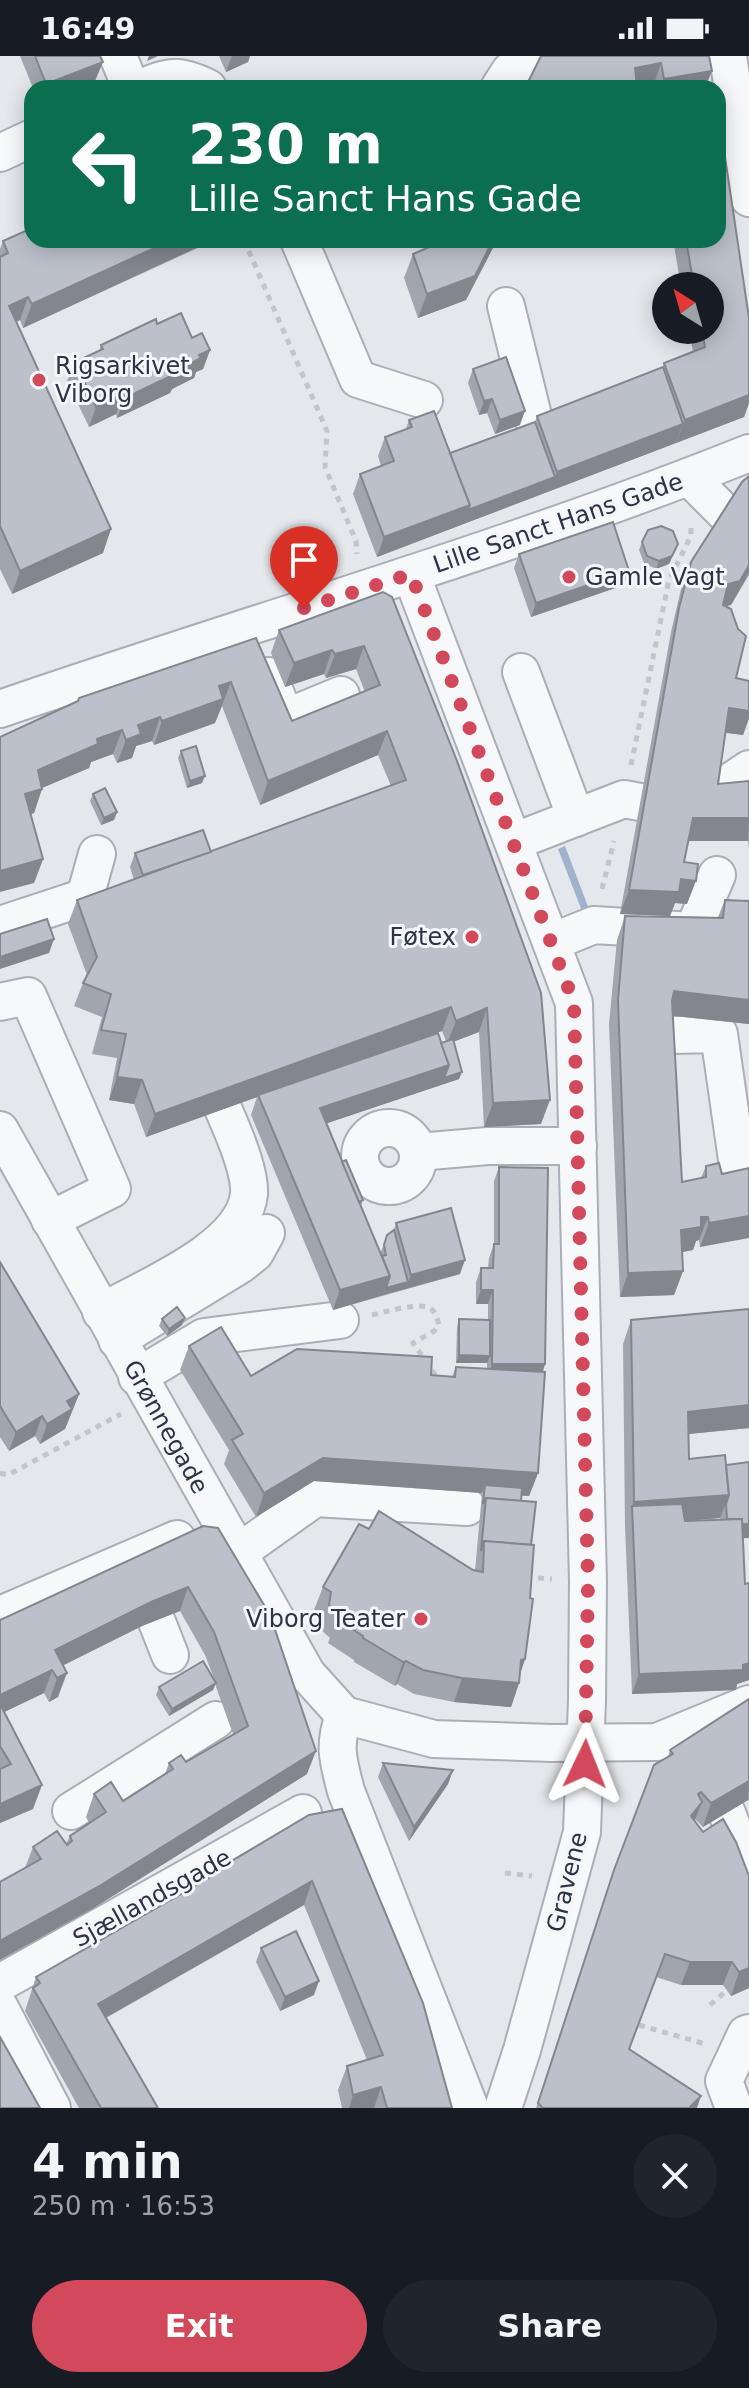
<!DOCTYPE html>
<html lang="en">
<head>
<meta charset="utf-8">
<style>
	:root { --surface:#171b24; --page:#20242c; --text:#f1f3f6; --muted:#9ea1a6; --accent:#d1495b }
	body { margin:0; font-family:"DejaVu Sans",sans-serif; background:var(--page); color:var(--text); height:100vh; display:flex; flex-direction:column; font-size:30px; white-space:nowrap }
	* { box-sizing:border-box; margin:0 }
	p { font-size:26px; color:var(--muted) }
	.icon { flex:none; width:44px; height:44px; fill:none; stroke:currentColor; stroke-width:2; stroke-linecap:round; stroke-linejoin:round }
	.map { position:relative; height:2052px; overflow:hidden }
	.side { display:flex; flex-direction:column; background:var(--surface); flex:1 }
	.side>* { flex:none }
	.guide { position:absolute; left:24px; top:24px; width:702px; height:168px; border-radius:24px; box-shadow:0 4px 20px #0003; background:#0b6e4f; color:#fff; overflow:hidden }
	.needle { width:52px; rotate:323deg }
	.tools { position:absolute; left:652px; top:216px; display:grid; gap:16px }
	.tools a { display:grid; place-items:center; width:72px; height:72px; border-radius:50%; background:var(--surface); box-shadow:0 4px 20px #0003; font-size:40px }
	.pin { position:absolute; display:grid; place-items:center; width:68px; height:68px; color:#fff; margin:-82px -34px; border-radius:50% 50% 50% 0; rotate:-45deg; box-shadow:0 0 8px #0007 }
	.pin .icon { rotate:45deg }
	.me { position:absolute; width:88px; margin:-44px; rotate:2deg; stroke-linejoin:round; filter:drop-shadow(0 0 6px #0008) }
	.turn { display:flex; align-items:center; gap:28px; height:168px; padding:0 32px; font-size:36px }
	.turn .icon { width:104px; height:104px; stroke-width:2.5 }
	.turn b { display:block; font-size:56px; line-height:68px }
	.round { display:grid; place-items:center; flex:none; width:84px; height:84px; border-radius:42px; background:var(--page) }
	.overview { display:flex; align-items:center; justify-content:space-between; height:136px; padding:0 32px }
	h1 { font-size:48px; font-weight:600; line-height:60px }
	.primary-button { display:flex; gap:16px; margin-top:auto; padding:16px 32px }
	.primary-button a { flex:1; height:92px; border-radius:48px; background:var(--accent); color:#fff; font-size:32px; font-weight:600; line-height:92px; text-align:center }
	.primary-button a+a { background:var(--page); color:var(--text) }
	.status { display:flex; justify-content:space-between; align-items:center; height:56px; padding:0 40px; background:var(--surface); direction:ltr }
	.status svg { height:22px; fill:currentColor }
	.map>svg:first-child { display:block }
</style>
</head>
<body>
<div class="status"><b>16:49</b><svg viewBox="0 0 49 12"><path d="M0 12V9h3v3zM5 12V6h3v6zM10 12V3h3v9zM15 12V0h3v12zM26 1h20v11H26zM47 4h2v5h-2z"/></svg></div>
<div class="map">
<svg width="749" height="2052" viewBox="0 0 749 2052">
	<rect width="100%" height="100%" fill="#e4e7ec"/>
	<path fill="#9fb4cc" d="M565 790 589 853 582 855 558 793Z"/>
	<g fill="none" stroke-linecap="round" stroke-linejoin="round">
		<g stroke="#a9aeb7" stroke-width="40">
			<g id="minor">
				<path d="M118 0 131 32"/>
				<path d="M728 0 749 142"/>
				<path d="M141 32C170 19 179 18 208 32"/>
				<path d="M499 32 510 15 534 0"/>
				<path d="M0 97 32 82"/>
				<path d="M299 184 358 323 424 344"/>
				<path d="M506 250 536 372"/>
				<path d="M689 421 727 459"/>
				<path d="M411 518 574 947 588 1526 587 1644 582 1776 522 1994 503 2052"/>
				<path d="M521 616 576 762"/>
				<path d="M269 620 285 662 341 639"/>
				<path d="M0 653C249 567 504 495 749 397"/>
				<path d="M711 739 749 713"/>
				<path d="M513 786 624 743 640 746"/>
				<path d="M0 869 85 841 97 798"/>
				<path d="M552 886 594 869 693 875 717 819"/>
				<path d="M0 946 28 940 112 1133 50 1164"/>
				<path d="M672 979 719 978 740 1125"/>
				<circle cx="389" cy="1101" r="29"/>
				<path d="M0 1074 307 1618 344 1659 434 1683 552 1687 657 1686 749 1648"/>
				<path d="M418 1096 488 1090H578"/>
				<path d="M101 1256C144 1232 244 1192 249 1138 251 1108 220 1047 207 1017"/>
				<path d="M117 1284 240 1209 255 1197 266 1177"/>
				<path d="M137 1321 204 1281 340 1264"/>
				<path d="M239 1496 315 1442 467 1451"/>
				<path d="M0 1559 177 1483"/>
				<path d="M157 1566 170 1599"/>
				<path d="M344 1659C333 1690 338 1704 346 1735L470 2052"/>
				<path d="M71 1755 216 1664"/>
				<path d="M727 1757 749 1816"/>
				<path d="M0 1927 303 1757"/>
				<path d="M0 1952 52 2052"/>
				<path d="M734 2052 724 2025 746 1978 749 1977"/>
			</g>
		</g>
		<g stroke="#c2c5cb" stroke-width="5" stroke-dasharray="6 6" stroke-linecap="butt">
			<path d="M244 184 327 375 325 411 356 485 357 498"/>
			<path d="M631 709 669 524 691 480V472"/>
			<path d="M602 833 614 785"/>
			<path d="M372 1259C385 1256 419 1246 430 1252 436 1256 437 1262 439 1269L434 1275 413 1287 438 1323"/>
			<path d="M0 1417 8 1419 121 1358"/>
			<path d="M526 1521 552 1523"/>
			<path d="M505 1817 532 1820"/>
			<path d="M710 1949 727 1934"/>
			<path d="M639 1969 705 1988"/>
		</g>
		<use href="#minor" stroke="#f7f8fa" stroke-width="36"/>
	</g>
	<g fill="#a1a5ae" fill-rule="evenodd">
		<path d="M20 0H100L95 25 79 32H33Z"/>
		<path d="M219 0H250L248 6 226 16Z"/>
		<path d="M709 0 706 30 715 32H653V31L525 32Z"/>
		<path d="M445 184H497L466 244 418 262 404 222 413 198Z"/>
		<path d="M673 184H718L749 262V347L744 361 377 501 353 438 360 418 381 410 378 400 385 381 406 373 409 364 450 397 535 366 537 360 663 311 664 307 693 296 689 274H710V230H681Z"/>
		<path d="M3 185H213L23 272 20 264 16 266 103 497 12 538 0 513V193Z"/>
		<path d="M157 268 192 282 210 294 203 313 196 316 194 322 172 333 170 337 117 362 116 358 89 371 67 325 75 306 99 295 101 289Z"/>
		<path d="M473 313 520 369 495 378 487 357 479 359 468 327Z"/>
		<path d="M749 420V519L731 549 725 550 736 622 749 625V662L743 679 726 677 718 728 749 725V793L748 785H688L684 806 687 848 675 847 670 860 620 858 671 576 682 529 691 506Z"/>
		<path d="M642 486 678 488 669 508 656 513 644 507 639 494Z"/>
		<path d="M519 498 629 515 624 529 531 561 514 512Z"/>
		<path d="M383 536 541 1068 484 1071 479 976 453 986 459 1023 326 1067 342 1106 363 1144 361 1150 382 1200 381 1196 387 1179 394 1174 396 1167 460 1218 333 1254 251 1059 257 1041 146 1081 134 1048 109 1044 117 1002 92 998 102 961 74 950 83 927 87 919 68 868 77 844 134 824 130 811 135 797 211 796 391 730 378 699 260 749 222 650 215 667 154 689 152 685 136 690 132 702 117 707 113 698 91 706 89 712 42 732 34 757 31 758 43 803 34 827 0 681 256 582 292 665 365 636 356 613 326 622 324 618 285 631 271 597 279 574ZM442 975 446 985 360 1004Z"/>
		<path d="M181 695 202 727 187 732 178 702Z"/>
		<path d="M93 738 117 756 114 764 101 769 90 745Z"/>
		<path d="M725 844 749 845V968L673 960 682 1126 701 1122 706 1110 722 1118 749 1112 700 1191 699 1184 696 1185 693 1194 682 1196 683 1215 674 1239 620 1241 609 968 617 884 625 860 718 861Z"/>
		<path d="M499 1111 545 1308 543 1316 538 1417 529 1440H521V1445L531 1489 525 1603 520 1618 519 1627 511 1651 454 1646 414 1638 397 1628 395 1630 354 1606V1604L328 1587 330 1582 320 1573 323 1560 314 1554 323 1531 475 1515 482 1437 314 1425 256 1461 224 1408 229 1394 180 1314 189 1290 251 1320 431 1319 452 1321 456 1311 487 1313V1307H456L457 1271 459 1263 488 1264V1248H476V1226L481 1212H488L489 1202 494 1188V1125Z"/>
		<path d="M0 1206 79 1338 65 1373 40 1388 35 1380 9 1395 0 1381Z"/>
		<path d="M185 1262 182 1269 167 1280 159 1270 162 1263Z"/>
		<path d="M631 1264 749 1372 688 1378 689 1403 726 1409 749 1482H742L745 1528 749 1527V1624L737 1628 736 1634 632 1638 625 1470 623 1288ZM720 1462 721 1464 685 1465Z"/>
		<path d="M203 1470 307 1718 92 1853 25 1812 33 1791 66 1788 70 1780 89 1767 86 1761 94 1738 123 1745 165 1718 169 1707 186 1706 233 1678 215 1628 213 1634 169 1660 156 1639 159 1631 215 1625 205 1599 180 1555 142 1570 63 1609 58 1641 49 1646 44 1637 4 1656 33 1753 0 1767V1564Z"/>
		<path d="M749 1643V1745L748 1744 703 1771 695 1763V1765L749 1932 731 1940 723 1929H681L656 1921 630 1993 697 2052H536L606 1838 654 1709 668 1701 670 1694Z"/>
		<path d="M383 1707 453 1714 448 1728 409 1785 378 1721Z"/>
		<path d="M309 1759 452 2052H342L338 2034 347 2010 367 2004 304 1849 106 1962 158 2052H79L25 1955 36 1921 212 1820 213 1816Z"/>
		<path d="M261 1892 314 1939 280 1955 256 1906Z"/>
	</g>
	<g fill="#83868d">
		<path d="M149 0H158L147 5Z"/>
		<path d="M232 0H250L248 6 226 16Z"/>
		<path d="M103 6 95 25 79 32H45L46 28Z"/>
		<path d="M661 7 653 31 625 32 635 12Z"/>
		<path d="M712 15 705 32H661L664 23Z"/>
		<path d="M172 184H213L23 272 32 248Z"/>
		<path d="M493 184H497L466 244 418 262 427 238Z"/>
		<path d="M28 241 20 264 0 274 9 250Z"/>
		<path d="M210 294 203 313 196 316 194 322 172 333 170 337 117 362 125 342 176 315 199 299Z"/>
		<path d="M123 338 116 358 89 371 96 351Z"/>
		<path d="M749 339V347L744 361 676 387 685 364Z"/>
		<path d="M492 343 487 357 479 359 484 345Z"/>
		<path d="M525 355 520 369 495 378 500 364Z"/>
		<path d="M683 368 676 387 377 501 384 481 470 449 555 421 557 416Z"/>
		<path d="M111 473 103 497 12 538 20 515Z"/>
		<path d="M678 488 669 508 656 513 659 505Z"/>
		<path d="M749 509V517L731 549 719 552 728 528Z"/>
		<path d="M629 515 624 529 531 561 536 547Z"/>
		<path d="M364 590 356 613 326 622 335 598Z"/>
		<path d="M332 594 324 618 285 631 294 607Z"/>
		<path d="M231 626 215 667 154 689 162 665 219 630Z"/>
		<path d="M729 652 749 655V662L743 679 721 676Z"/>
		<path d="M160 661 152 685 136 690 132 702 117 707 126 684 138 669Z"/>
		<path d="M122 674 113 698 91 706 89 712 30 737 42 733 34 757 17 762 25 738 38 714 97 683Z"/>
		<path d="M387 675 378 699 260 749 268 725Z"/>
		<path d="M205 720 202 727 187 732 190 725Z"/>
		<path d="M117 756 114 764 101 769 104 762Z"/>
		<path d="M693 762H749L748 785H684Z"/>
		<path d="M43 803 34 827 0 836V815Z"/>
		<path d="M681 823 696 825 687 848 675 847 670 860 620 858 629 834Z"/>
		<path d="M54 883 49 897 0 913V901Z"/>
		<path d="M674 935 749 944V968L666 959Z"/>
		<path d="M451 951 442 975 146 1081 155 1058Z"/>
		<path d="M487 952 479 976 447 988 456 965Z"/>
		<path d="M449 1009 462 1016 459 1023 313 1072 320 1052Z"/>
		<path d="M117 1021 142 1024 134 1048 109 1044Z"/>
		<path d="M550 1044 541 1068 484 1071 493 1047Z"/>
		<path d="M749 1160V1182L700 1191 709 1167Z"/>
		<path d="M701 1161H708L699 1184 696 1185 693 1194 672 1198 681 1174Z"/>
		<path d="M465 1204 460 1218 383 1239 386 1232 408 1226 411 1219Z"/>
		<path d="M683 1215 674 1239 620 1241 628 1217Z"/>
		<path d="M390 1220 383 1239 333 1254 340 1234Z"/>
		<path d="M481 1234H493L488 1248H476Z"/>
		<path d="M185 1262 182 1269 167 1280 169 1273Z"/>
		<path d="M459 1299 490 1300 487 1307H456Z"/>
		<path d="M492 1308H545L540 1322H487Z"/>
		<path d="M79 1338 65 1373 40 1388 47 1368 67 1345Z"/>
		<path d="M749 1349V1372L679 1379 688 1356Z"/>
		<path d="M42 1360 35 1380 9 1395 16 1376Z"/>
		<path d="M323 1402 538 1417 529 1440 484 1437 485 1429 482 1437 314 1425 256 1461 264 1437Z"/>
		<path d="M729 1439 720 1462 633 1469 632 1450 634 1446Z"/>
		<path d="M749 1468V1482L723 1483 728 1469Z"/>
		<path d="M188 1531 180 1555 142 1570 52 1615 44 1637 0 1658V1639L55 1594 151 1546Z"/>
		<path d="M525 1603 517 1627H519L511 1651 454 1646 462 1622Z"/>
		<path d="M406 1605 397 1628 395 1630 403 1606Z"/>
		<path d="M749 1607V1624L737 1628 736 1634 632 1638 639 1618 743 1609Z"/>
		<path d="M67 1617 58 1641 49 1646 57 1622Z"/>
		<path d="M216 1627 213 1634 169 1660 172 1653Z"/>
		<path d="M316 1695 307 1718 92 1853 0 1904V1885Z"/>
		<path d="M453 1714 448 1728 409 1785 414 1771Z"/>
		<path d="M749 1725 748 1744 703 1771 711 1747Z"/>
		<path d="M42 1729 33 1753 0 1767V1748Z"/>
		<path d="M701 1736 692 1759 702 1746 693 1769 683 1784 698 1738Z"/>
		<path d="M312 1825 304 1849 89 1971 98 1948Z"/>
		<path d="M690 1906H732L723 1929H681Z"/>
		<path d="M749 1912V1932L731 1940 739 1916Z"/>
		<path d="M319 1925 314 1939 280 1955 285 1941Z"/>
		<path d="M381 2031 374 2052H349L353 2039Z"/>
		<path d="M701 2040 697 2052H689Z"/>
	</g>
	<g fill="#bbc0ca" stroke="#83868d" stroke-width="2">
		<path d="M35 0H100L103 6 46 28Z"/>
		<path d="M541 0H709L712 15 664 23 661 7 635 12 637 31 625 32H525Z"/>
		<path d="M714 28 715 32H695Z"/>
		<path d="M718 54 749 262V339L685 364 664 307 705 291 702 274H710V230H694L686 184H718Z"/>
		<path d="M32 172V184H172L32 248 28 241 9 250 111 473 20 515 0 470V201L8 197 3 185Z"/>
		<path d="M445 184H493L475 220 427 238 413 198Z"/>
		<path d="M181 257 192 282 202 277 210 294 199 299 201 302 176 315 177 317 125 342 123 338 96 351 75 306 103 293 101 289 156 263 157 268Z"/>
		<path d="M506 301 525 355 500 364 492 343 484 345 473 313Z"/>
		<path d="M663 311 683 368 557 416 537 360Z"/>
		<path d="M434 355 470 449 384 481 360 418 394 405 385 381 412 371 409 364Z"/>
		<path d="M535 366 555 421 468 454 470 449 450 397Z"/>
		<path d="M749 420V509L740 525 728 528 723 549 731 553 738 573 746 580 736 622 749 625V655L729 652 718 728 749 725V762H693L684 806 698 808 696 825 681 823 679 836 629 834 679 552 691 506 742 426Z"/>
		<path d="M613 466 629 515 536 547 519 498Z"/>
		<path d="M661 470 673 475 678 488 672 500 659 505 647 500 642 486 648 474Z"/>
		<path d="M383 536 392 541 457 705 541 937 550 1044 493 1047 487 952 456 965 451 951 155 1058 142 1024 117 1021 126 978 101 974 111 938 83 927 97 901 77 844 406 724 387 675 268 725 231 626 219 630 223 643 162 665 160 661 138 669 141 678 126 684 122 674 97 683 98 688 38 714 42 733 25 738 43 803 0 815V681L78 645 79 642 256 582 292 665 380 629 364 590 335 598 332 594 294 607 279 574Z"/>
		<path d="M196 690 205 720 190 725 181 695Z"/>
		<path d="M105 732 117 756 104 762 93 738Z"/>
		<path d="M203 774 211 796 143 819 135 797Z"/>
		<path d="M725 844 749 845V944L674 935 672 945 682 1126 706 1121V1110L719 1107 722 1118 749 1112V1160L709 1167 708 1161H701V1171L681 1174 683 1215 628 1217 618 944 625 860 723 862Z"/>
		<path d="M47 863 54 883 0 901V878Z"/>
		<path d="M438 977 449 1009 320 1052 390 1220 340 1234 258 1039Z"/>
		<path d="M453 983 462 1016 444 1022 449 1009 441 987Z"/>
		<path d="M346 1104 363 1144 359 1146 342 1106Z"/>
		<path d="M499 1111 548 1112 545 1308H492L493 1234H481V1212H493L494 1188H499Z"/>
		<path d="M451 1152 465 1204 411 1219 396 1167Z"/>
		<path d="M394 1174 408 1226 386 1232 390 1220 382 1200 386 1199 384 1189 387 1179Z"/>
		<path d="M0 1206 79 1338 67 1345 72 1353 47 1368 42 1360 16 1376 0 1350Z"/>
		<path d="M177 1251 185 1262 169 1273 162 1263Z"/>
		<path d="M749 1253V1349L688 1356 689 1403 725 1399 729 1439 634 1446 631 1264Z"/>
		<path d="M459 1263 490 1264V1300L459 1299Z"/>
		<path d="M221 1271 251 1320 297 1293 432 1301 431 1319 455 1321 456 1311 545 1316 538 1417 323 1402 264 1437 232 1384 243 1378 189 1290Z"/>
		<path d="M749 1406V1468H742V1463H727L726 1448 729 1439 726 1409Z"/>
		<path d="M485 1429 522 1432 521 1445 486 1442 483 1448Z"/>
		<path d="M486 1442 536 1446 531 1489 484 1485 481 1495Z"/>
		<path d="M682 1448 685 1465 742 1463 745 1528 749 1527V1607L743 1609V1614L639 1618 632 1450Z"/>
		<path d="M379 1455 473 1514 483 1516 484 1485 534 1489 530 1542 533 1543 525 1603 521 1604 519 1627 462 1622 423 1614 406 1605 403 1606 363 1582V1580L337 1563 339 1560 329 1549 331 1536 323 1531 359 1468 369 1473Z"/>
		<path d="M203 1470 218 1472 270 1559 316 1695 101 1829 0 1885V1826L41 1803 33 1791 57 1775 67 1789 72 1785 70 1780 106 1756 94 1738 111 1726 123 1745 173 1713 169 1707 181 1699 186 1706 248 1670 214 1576 188 1531 151 1546 55 1594 67 1617 57 1622 52 1614 0 1639V1564Z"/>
		<path d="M203 1605 216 1627 172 1653 159 1631Z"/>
		<path d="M749 1643V1725L711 1747 701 1736 698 1738 702 1746 691 1760 703 1776 723 1763 736 1786 749 1820V1912L739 1916 732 1906H690L665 1898 629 1993 701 2040 689 2052H543L538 2047 614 1814 654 1709 673 1698 670 1694Z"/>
		<path d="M0 1648 42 1729 0 1748V1713L11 1708 0 1690Z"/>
		<path d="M383 1707 453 1714 414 1771Z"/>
		<path d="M342 1753 423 1947 452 2052H387L381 2031 353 2039 347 2010 383 1999 312 1825 98 1948 158 2052H101L33 1932 40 1927 36 1921 214 1819 213 1816 309 1759Z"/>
		<path d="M296 1875 319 1925 285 1941 261 1892Z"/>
		<path d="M0 1981 40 2052H0Z"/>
	</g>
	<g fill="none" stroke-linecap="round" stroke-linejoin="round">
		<path stroke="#d1495b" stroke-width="14" stroke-dasharray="0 25.2" d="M304 552 411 518 574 947 588 1526 585 1708"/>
	</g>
	<g fill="#d1495b" stroke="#f4f6f9" stroke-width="3">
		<circle cx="39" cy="324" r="8"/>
		<circle cx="569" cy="521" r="8"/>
		<circle cx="472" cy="881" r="8"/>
		<circle cx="421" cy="1563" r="8"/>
	</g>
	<g text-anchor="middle" stroke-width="6" stroke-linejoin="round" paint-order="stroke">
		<g font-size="24" fill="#2b3445" stroke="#f4f6f9" text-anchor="start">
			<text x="55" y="318">Rigsarkivet<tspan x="55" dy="28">Viborg</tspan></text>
			<text x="585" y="529">Gamle Vagt</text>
			<text x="456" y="889" text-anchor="end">Føtex</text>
			<text x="405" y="1571" text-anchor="end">Viborg Teater</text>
		</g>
		<g font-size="24" fill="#2b3445" stroke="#f4f6f9">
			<text transform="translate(558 467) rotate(-19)" y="8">Lille Sanct Hans Gade</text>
			<text transform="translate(166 1371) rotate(61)" y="8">Grønnegade</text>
			<text transform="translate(567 1826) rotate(-76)" y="8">Gravene</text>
			<text transform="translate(152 1842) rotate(-29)" y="8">Sjællandsgade</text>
		</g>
	</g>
</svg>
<div class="tools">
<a><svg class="needle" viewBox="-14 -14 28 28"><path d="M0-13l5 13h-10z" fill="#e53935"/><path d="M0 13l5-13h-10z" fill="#9ea1a6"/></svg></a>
</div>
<div class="pin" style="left:304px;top:552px;background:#d93025"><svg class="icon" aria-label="arrive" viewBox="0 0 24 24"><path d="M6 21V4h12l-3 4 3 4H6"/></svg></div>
<svg class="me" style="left:585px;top:1708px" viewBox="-20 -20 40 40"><path d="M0-17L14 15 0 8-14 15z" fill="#d1495b" stroke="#fff" stroke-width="4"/></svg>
<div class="guide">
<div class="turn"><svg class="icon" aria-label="left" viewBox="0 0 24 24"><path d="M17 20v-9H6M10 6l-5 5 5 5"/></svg><div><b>230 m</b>Lille Sanct Hans Gade</div></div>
</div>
</div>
<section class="side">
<div class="overview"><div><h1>4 min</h1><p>250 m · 16:53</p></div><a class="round"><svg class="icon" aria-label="close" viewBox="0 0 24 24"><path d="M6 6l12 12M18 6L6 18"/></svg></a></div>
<div class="primary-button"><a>Exit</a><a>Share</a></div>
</section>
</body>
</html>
